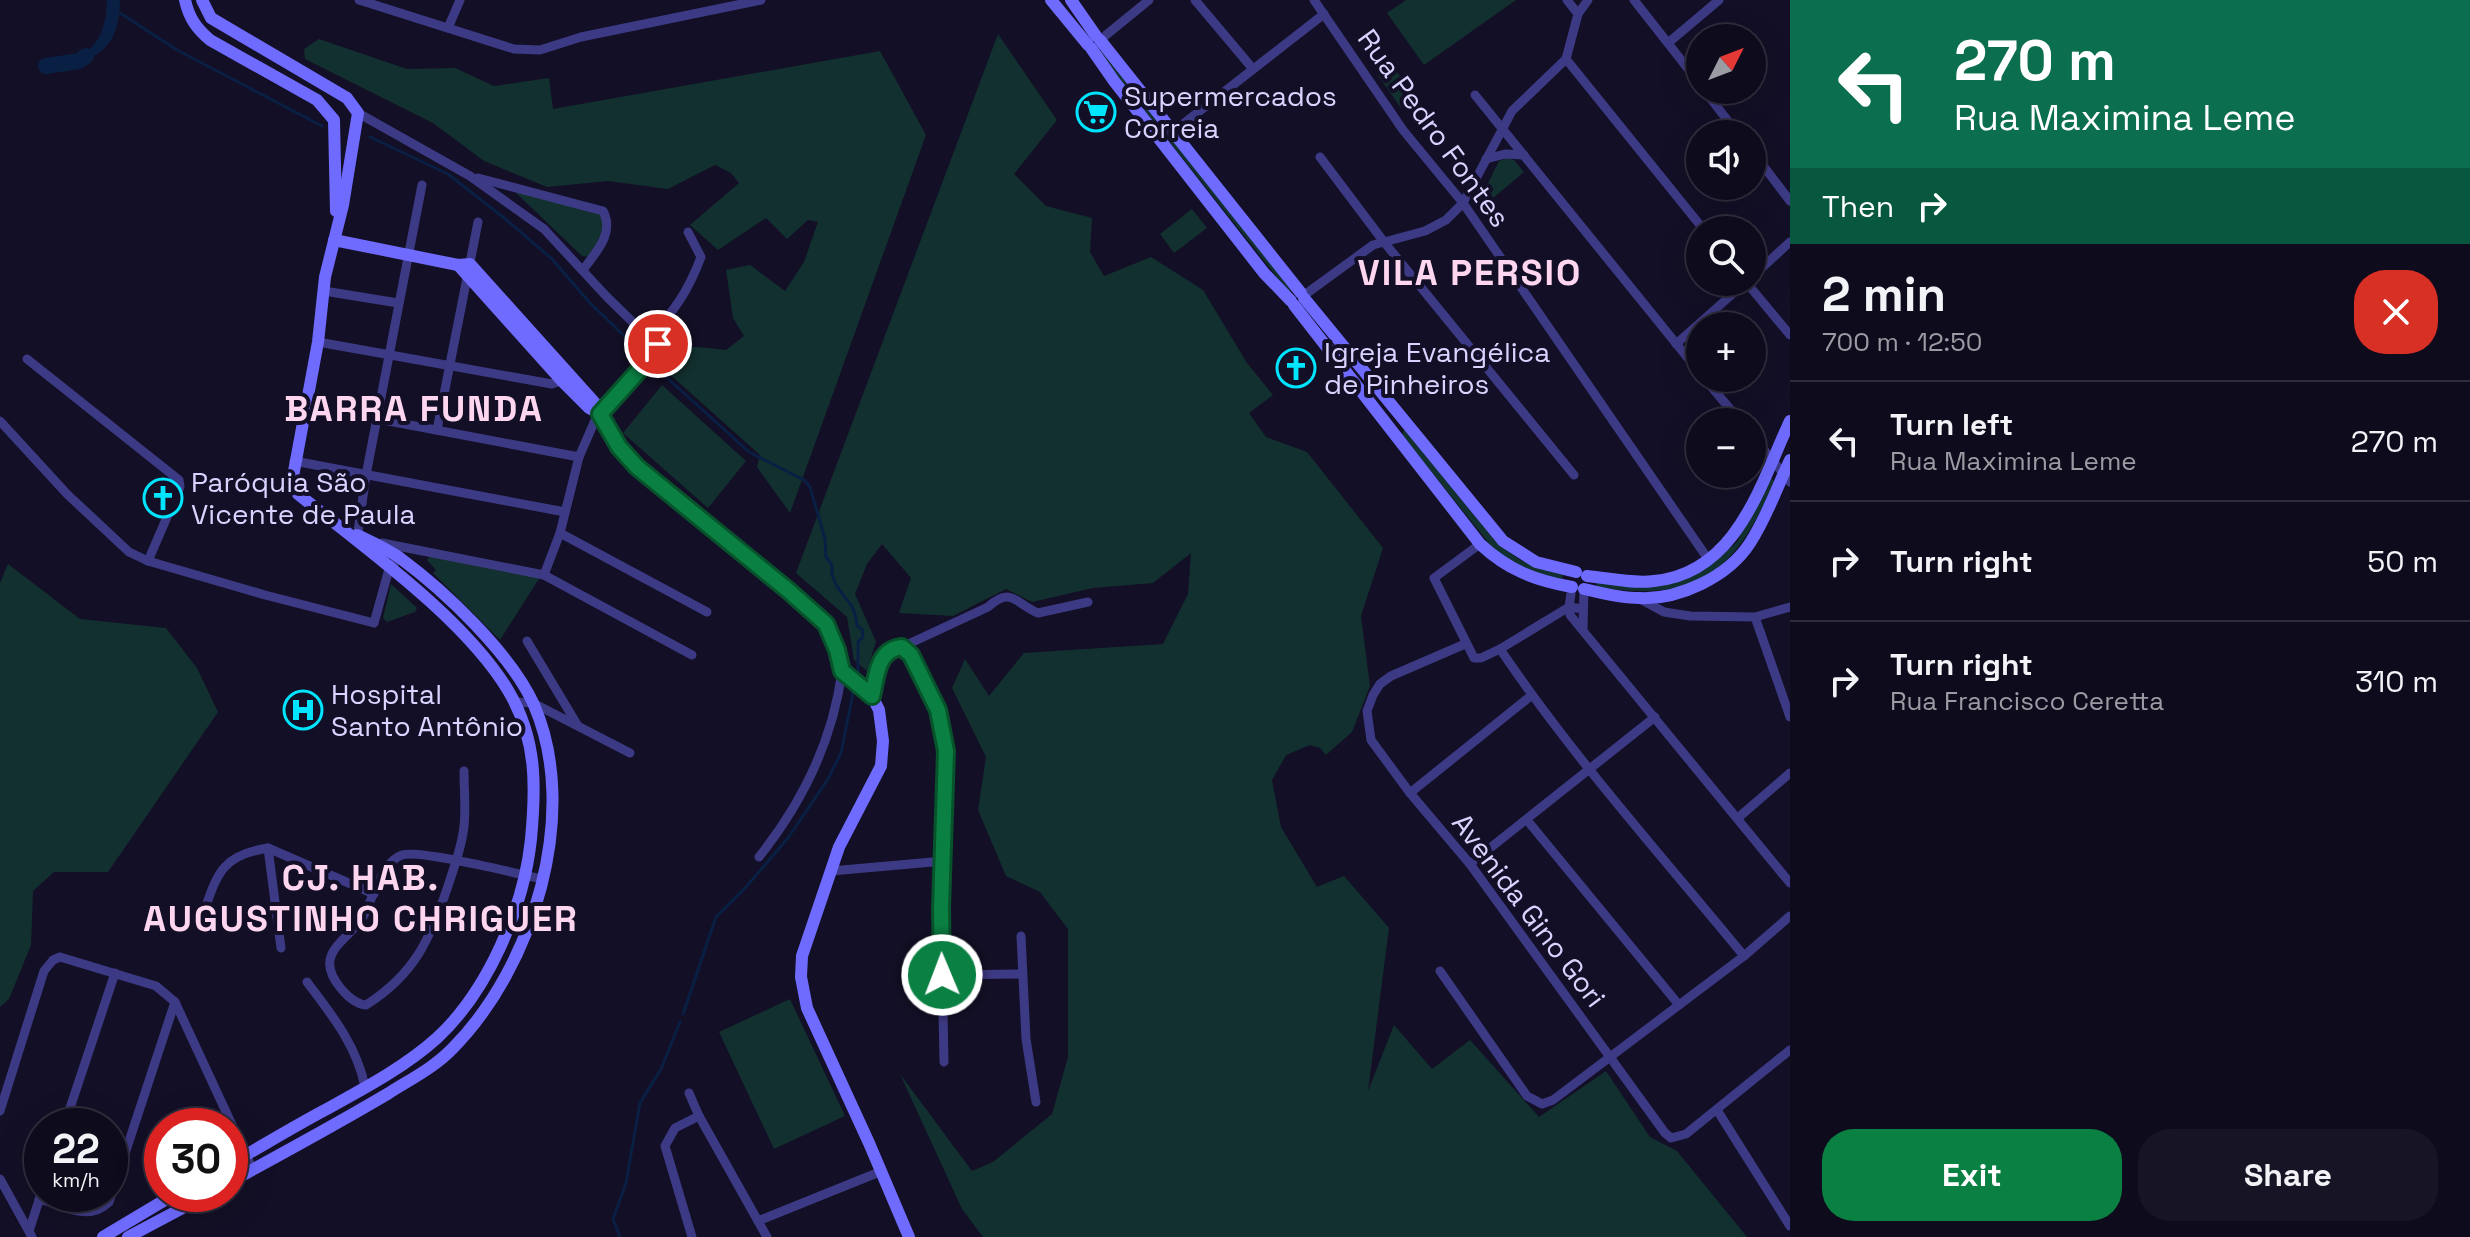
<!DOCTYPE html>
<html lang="en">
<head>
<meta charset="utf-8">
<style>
	:root { --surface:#0e0b1c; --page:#171425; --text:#f1f3f6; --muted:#9b9ba3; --line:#2e2b3b; --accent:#0b8043 }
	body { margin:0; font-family:"Space Grotesk",sans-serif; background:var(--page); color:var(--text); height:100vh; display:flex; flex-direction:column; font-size:30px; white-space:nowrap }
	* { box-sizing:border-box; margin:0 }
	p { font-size:26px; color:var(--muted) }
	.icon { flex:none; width:44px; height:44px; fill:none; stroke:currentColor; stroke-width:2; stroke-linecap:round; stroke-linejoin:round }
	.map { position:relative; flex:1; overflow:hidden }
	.sheet { display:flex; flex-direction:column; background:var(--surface); width:680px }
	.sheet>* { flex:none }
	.top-card { background:#0b6e4f; color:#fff; overflow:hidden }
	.needle { width:52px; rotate:48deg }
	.buttons { position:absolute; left:1686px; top:24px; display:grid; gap:16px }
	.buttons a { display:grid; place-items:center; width:80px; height:80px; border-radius:50%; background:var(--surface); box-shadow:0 8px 32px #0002,0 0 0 2px var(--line); font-size:40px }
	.speed { position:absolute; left:24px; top:1108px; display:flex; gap:16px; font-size:40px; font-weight:700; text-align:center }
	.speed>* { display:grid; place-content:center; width:104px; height:104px; border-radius:50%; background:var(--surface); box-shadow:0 8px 32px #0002,0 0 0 2px var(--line); line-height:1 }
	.speed small { font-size:20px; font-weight:400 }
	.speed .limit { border:12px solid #d22; background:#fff; color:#111 }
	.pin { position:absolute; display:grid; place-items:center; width:68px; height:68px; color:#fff; margin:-34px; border:4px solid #fff; border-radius:50%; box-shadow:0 2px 8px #0007 }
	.me { position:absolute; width:88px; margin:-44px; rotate:359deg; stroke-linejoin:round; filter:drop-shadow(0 0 6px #0008) }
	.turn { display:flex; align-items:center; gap:28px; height:168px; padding:0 32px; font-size:36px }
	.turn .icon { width:104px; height:104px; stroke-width:2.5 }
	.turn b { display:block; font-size:56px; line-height:68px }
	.then { display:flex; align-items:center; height:76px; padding:0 32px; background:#0003; gap:16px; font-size:30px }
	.round { display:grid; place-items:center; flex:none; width:84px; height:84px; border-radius:32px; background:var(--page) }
	.overview { display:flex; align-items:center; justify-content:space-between; height:136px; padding:0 32px }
	h1 { font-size:48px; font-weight:700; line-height:60px }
	.button { display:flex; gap:16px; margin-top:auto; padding:16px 32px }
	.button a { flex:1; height:92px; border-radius:32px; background:var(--accent); color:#fff; font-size:32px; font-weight:700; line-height:92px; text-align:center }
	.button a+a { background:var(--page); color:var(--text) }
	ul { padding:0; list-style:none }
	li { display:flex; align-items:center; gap:24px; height:120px; padding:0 32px; border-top:2px solid var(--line) }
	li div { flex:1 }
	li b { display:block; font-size:30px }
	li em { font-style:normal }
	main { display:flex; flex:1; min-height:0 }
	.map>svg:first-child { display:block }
</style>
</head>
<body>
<main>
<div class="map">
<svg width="1790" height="1237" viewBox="0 0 1790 1237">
	<rect width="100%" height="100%" fill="#130f26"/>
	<g fill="#12302f">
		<path d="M1406 0H1516L1424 65 1387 13Z"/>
		<path d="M998 34 1057 120 1014 174 1046 206 1092 218 1090 252 1104 276 1151 257 1203 290 1247 363 1273 395 1249 413 1266 437 1307 452 1383 548 1361 616 1370 686 1352 732 1326 755 1320 748 1310 745 1286 755 1272 780 1281 827 1317 887 1344 876 1389 928 1368 1091 1394 1025 1432 1069 1470 1040 1539 1117 1606 1071 1650 1137 1677 1151 1747 1237H983L962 1209 900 1074 972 1171 993 1162 1052 1114 1068 1057V929L1040 892 1006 876 978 810 986 757 952 688 965 659 989 696 1024 653 1163 644 1188 594 1191 553 1153 583 1093 588 1032 602 1006 589 953 616 899 613 911 578 882 544 867 564 855 594 876 642 867 671 854 660 847 617 796 573Z"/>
		<path d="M319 39 407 69 455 68 494 86 549 78 553 109 880 51 926 135 790 513 757 467 760 455 657 363C681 341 696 347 726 350L744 336 733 318 726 270 750 265 785 291 804 262 818 222 808 220 787 239 766 218 718 250 690 225 739 183 731 173 715 165 668 189 608 181 547 187 484 161 433 123 305 59 304 49Z"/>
		<path d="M1101 51H1103L1294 291H1288L1100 54Z"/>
		<path d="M1391 64 1416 98 1401 108 1377 74Z"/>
		<path d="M1507 158 1514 160 1524 172 1480 209 1479 201 1499 161Z"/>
		<path d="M513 190 602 215 604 231 589 257 582 256Z"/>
		<path d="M1192 209 1207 228 1174 253 1160 234Z"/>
		<path d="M662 385 746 461 708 508 623 433Z"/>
		<path d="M1404 429 1496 542 1520 560 1563 575 1562 583 1513 564 1492 547 1402 435Z"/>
		<path d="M1770 477 1774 481C1737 571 1697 603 1599 587L1596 584 1597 581 1635 585 1719 558 1737 542Z"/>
		<path d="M431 555 540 577 500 640 433 573 436 570 427 560Z"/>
		<path d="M8 564 80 619 166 628 197 668 218 712 108 872H54L33 891 31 945 9 999 0 1007V583Z"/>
		<path d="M391 584 417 608 415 612 387 622 383 618Z"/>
		<path d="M790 999 845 1116 774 1149 719 1032Z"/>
	</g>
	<path fill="#0a1f44" d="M107 0H120C119 39 107 56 68 66L65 59C98 55 106 29 107 0Z"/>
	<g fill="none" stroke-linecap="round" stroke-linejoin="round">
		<g stroke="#0a1f44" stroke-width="3">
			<path d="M120 13 177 50 322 126"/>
			<path d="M370 137 448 174 503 217 552 259 590 303 642 353"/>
			<path d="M654 366 749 452 804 480 810 487 825 539 826 557 832 565C829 582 844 594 852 607 856 613 856 619 857 626L862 629 863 637 858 642V672"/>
			<path d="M683 1014 716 917 746 887 788 838 828 779 841 753 854 688"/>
			<path d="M620 1237 613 1219 626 1183 640 1103 661 1069 680 1022"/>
		</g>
		<path stroke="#0a1f44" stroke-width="16" d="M46 66 79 61 86 56"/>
		<g stroke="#3d3a85" stroke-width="9">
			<path d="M359 0 514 49 540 50 581 37 761 0"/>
			<path d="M1195 0 1253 69"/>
			<path d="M1314 0 1403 130 1463 203 1708 559"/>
			<path d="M1567 0 1578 14"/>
			<path d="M1634 0 1700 84"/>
			<path d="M448 28 460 0"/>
			<path d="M1100 40 1149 0"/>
			<path d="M1668 43 1719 0"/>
			<path d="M1566 59 1704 230"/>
			<path d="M1704 90 1738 134"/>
			<path d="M1475 95 1700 373"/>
			<path d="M358 113 470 176 544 229 607 297 649 338"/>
			<path d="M1174 131 1324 14"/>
			<path d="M1752 151 1790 201"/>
			<path d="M1320 157 1384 242 1574 475"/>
			<path d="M1486 159 1505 154 1524 155"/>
			<path d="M478 178 603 211C615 233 596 252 583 270"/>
			<path d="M1752 277 1790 242"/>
			<path d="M1746 282 1790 335"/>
			<path d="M324 291 398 303"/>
			<path d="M1303 296 1373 245 1425 231 1446 220 1463 203 1512 111 1566 59 1578 14 1588 0"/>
			<path d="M318 342 552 384 564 380"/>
			<path d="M1676 344 1746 282"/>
			<path d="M27 359 179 480 180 487 148 561"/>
			<path d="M1704 378 1741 422"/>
			<path d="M378 419 579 457"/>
			<path d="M0 421 67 494 129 552 148 561 265 595 374 623 389 569 399 558"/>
			<path d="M437 430 478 222"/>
			<path d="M1752 435 1790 482"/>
			<path d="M294 461 565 512"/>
			<path d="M560 533 707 612"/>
			<path d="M357 539 366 475 422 185"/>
			<path d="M382 543 544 575 692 655"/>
			<path d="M1480 544 1434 578 1474 658H1481L1500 649 1569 607 1583 609"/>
			<path d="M544 575 560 533 579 457 596 418 659 348 649 338C674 311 688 292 701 257L688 232"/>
			<path d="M1572 587 1569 607 1570 615 1790 883"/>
			<path d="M1640 599 1664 612 1690 616 1755 617 1790 607"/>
			<path d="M1755 617 1790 717"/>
			<path d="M1583 629 1584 589"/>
			<path d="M527 641 578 726"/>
			<path d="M1465 644 1391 676 1380 684 1373 695 1367 711 1371 740 1410 793 1470 864 1665 1133 1671 1138 1686 1134 1790 1050"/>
			<path d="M902 647 988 607C1011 586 1015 603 1038 613L1088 602"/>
			<path d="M1500 649C1573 757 1661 855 1744 956"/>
			<path d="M872 696C877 676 878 650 902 647L911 655 938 710 946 751 941 908 944 1062"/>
			<path d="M514 702 533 703 630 753"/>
			<path d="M464 771C464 789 466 808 464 826 462 847 454 867 448 886 430 939 415 974 366 1005 350 1004 327 977 330 960 333 943 355 932 363 917 373 899 381 862 402 855 420 849 518 874 542 879"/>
			<path d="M1410 793 1532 695"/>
			<path d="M1739 817 1790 773"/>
			<path d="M1527 820 1679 1005"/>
			<path d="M268 848 281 948"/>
			<path d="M759 857C802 803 833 740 842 671"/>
			<path d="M1470 864 1655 717"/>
			<path d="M831 871 944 861"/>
			<path d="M205 909C218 870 225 855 268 848L374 894"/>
			<path d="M1021 936 1026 1039 1036 1102"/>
			<path d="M1440 971 1527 1096 1542 1104 1553 1100 1744 956 1790 916"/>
			<path d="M942 975 1022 974"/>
			<path d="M307 982C332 1015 357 1046 365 1087"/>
			<path d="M689 1093 699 1116 767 1237"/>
			<path d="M1717 1110 1790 1226"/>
			<path d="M0 1111 44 971 53 960 60 957 156 986 175 1002 253 1170"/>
			<path d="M64 1126 115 973"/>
			<path d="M0 1179 32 1237"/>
			<path d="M39 1199C64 1206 89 1222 109 1202L175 1002"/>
			<path d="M758 1221 882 1171"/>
			<path d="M29 1231 42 1191"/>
			<path d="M692 1237 665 1146 675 1128 699 1116"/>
		</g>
		<g stroke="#6f6bff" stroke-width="12">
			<path d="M185 0C189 18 196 28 210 40L317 100 334 120 336 211"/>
			<path d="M202 0 211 18 347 98 358 113 343 205 325 277 318 342 292 482 298 494C364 547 467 620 509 692 537 740 536 786 531 839 524 907 488 991 437 1038 405 1067 363 1089 325 1110 293 1127 262 1146 230 1164"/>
			<path d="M1051 0 1088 45"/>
			<path d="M1071 0 1096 36"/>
			<path d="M1100 40 1301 293"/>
			<path d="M1091 48 1114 81 1264 273 1291 301"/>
			<path d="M334 240 458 265 470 264 595 403 607 429 637 467 789 591 826 624 837 650 842 671 872 696 879 710 883 741 881 766 839 847 802 956 801 977 807 1008 869 1143 909 1237"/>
			<path d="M458 265 562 381 589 408 600 414"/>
			<path d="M1304 298 1503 541 1536 562 1576 572"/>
			<path d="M1294 305 1480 544C1508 570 1534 580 1572 587"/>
			<path d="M1587 576C1609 578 1632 584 1654 581 1737 573 1760 485 1790 421"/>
			<path d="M1584 589C1602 593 1620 598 1639 598 1679 600 1728 577 1750 543 1767 517 1777 487 1790 460"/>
			<path d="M230 1182C283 1153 337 1124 389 1093 411 1079 435 1067 453 1048 533 967 581 813 534 705 512 655 445 591 400 558 387 549 372 542 357 535"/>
			<path d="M103 1237 175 1194"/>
			<path d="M128 1237 209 1194"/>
		</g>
	</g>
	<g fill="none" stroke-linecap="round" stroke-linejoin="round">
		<g stroke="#07532c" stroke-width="20">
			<path id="route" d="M658 344 659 348 600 414 619 447 637 467 789 591 826 624 837 650 842 671 872 696C877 675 877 650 902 647L911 655 938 710 946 751 941 908 942 975"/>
		</g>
		<use href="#route" stroke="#0b8043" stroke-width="14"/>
	</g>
	<defs>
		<g id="supermarket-ring" transform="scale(2)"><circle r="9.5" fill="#130f26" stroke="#00e5ff" stroke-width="1.5"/><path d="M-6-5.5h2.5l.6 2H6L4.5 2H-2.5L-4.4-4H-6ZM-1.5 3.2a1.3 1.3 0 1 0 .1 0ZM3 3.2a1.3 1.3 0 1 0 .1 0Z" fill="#00e5ff"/></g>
		<g id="church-ring" transform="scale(2)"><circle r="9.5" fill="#130f26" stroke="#00e5ff" stroke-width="1.5"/><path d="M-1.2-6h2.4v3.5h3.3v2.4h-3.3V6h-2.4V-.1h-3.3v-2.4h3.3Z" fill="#00e5ff"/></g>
		<g id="hospital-ring" transform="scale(2)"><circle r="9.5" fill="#130f26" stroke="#00e5ff" stroke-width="1.5"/><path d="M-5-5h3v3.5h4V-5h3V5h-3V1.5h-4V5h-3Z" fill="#00e5ff"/></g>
	</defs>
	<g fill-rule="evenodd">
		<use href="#supermarket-ring" x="1096" y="112"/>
		<use href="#church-ring" x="1296" y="368"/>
		<use href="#church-ring" x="163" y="498"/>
		<use href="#hospital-ring" x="303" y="710"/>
	</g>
	<g text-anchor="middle" stroke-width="8" stroke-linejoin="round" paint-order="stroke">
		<g font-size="28" fill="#d9d4ff" stroke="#130f26" text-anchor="start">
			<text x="1124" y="106">Supermercados<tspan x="1124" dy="32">Correia</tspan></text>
			<text x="1324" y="362">Igreja Evangélica<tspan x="1324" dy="32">de Pinheiros</tspan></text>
			<text x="191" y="492">Paróquia São<tspan x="191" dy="32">Vicente de Paula</tspan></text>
			<text x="331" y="704">Hospital<tspan x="331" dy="32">Santo Antônio</tspan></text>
		</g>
		<g font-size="28" fill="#d9d4ff" stroke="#130f26">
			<text transform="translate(1434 128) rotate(54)" y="10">Rua Pedro Fontes</text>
			<text transform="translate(1529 910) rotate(53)" y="10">Avenida Gino Gori</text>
		</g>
		<g font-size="36" font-weight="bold" letter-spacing="2" fill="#ffd6f0" stroke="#130f26">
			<text x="1470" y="285">VILA PERSIO</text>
			<text x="414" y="421">BARRA FUNDA</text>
			<text x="361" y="890">CJ. HAB.<tspan x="361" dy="41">AUGUSTINHO CHRIGUER</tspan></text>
		</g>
	</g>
</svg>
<div class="buttons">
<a><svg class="needle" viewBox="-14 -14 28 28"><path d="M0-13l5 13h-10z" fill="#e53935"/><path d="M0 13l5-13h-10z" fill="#9b9ba3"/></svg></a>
<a><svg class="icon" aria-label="sound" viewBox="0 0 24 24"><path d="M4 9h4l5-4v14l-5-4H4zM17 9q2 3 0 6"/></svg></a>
<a><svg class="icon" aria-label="search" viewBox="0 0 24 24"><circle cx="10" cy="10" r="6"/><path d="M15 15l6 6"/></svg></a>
<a>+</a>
<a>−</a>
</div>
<div class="speed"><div>22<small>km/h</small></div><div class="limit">30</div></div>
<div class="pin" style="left:658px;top:344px;background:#d93025"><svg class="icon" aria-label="arrive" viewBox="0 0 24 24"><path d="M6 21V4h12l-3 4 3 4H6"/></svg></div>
<svg class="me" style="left:942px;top:975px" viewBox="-20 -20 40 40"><circle r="17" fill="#0b8043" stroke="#fff" stroke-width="3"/><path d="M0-11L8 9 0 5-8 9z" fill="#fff"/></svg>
</div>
<section class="sheet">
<div class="top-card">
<div class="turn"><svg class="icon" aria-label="left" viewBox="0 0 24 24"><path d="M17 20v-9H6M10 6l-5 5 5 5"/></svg><div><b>270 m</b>Rua Maximina Leme</div></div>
<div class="then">Then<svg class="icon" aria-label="right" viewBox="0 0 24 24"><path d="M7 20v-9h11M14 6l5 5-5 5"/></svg></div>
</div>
<div class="overview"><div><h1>2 min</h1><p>700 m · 12:50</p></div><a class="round" style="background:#d93025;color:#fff"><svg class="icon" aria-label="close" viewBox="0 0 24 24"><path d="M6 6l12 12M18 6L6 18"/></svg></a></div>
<ul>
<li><svg class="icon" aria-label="left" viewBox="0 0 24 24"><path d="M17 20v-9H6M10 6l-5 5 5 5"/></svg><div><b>Turn left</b><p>Rua Maximina Leme</p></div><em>270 m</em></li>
<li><svg class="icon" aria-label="right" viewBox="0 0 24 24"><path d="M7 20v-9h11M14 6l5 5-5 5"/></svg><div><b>Turn right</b></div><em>50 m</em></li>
<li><svg class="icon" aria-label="right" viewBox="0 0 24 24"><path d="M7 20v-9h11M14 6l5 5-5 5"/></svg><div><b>Turn right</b><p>Rua Francisco Ceretta</p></div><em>310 m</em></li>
</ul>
<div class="button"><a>Exit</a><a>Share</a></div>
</section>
</main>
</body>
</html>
